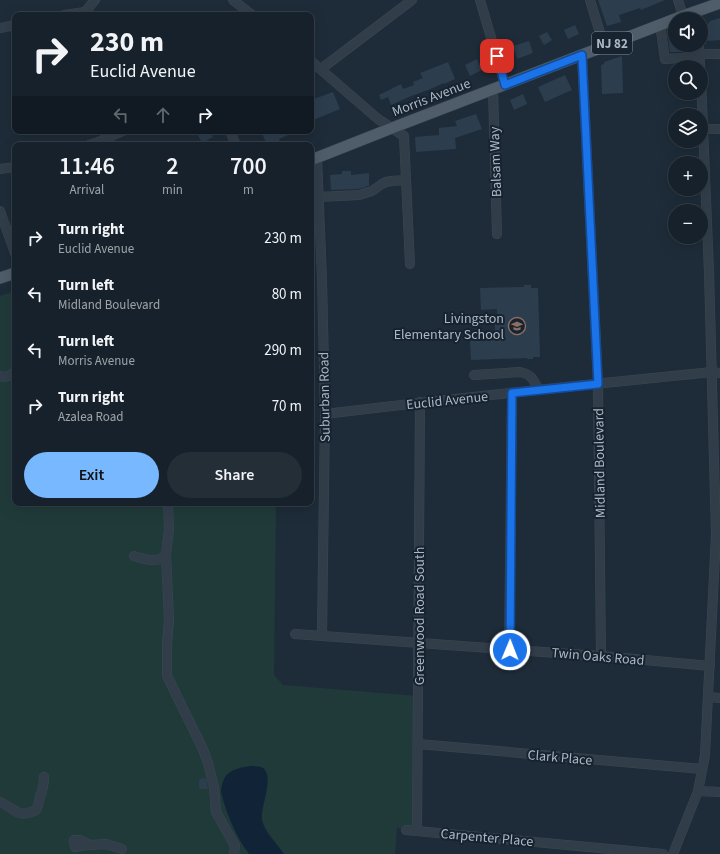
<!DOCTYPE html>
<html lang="en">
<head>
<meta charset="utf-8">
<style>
	:root { --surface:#16212b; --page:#232e37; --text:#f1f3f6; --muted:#9ea3a9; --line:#353e47; --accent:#78b8ff }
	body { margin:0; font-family:"Source Sans 3",sans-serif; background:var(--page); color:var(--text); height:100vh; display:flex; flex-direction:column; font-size:15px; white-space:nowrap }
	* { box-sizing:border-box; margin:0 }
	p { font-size:13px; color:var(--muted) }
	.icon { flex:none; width:22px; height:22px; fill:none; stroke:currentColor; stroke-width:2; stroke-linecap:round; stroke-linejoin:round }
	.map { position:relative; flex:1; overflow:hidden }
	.details { position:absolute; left:12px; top:142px; width:302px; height:364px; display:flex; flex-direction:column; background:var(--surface); border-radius:8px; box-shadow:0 4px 16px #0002,0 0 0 1px var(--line) }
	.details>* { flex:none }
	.hud { position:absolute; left:12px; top:12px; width:302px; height:122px; border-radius:8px; box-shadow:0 4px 16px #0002,0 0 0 1px var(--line); background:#16212b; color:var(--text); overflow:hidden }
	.tools { position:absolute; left:668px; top:12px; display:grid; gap:8px }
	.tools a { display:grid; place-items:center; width:40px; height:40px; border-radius:50%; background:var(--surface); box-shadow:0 4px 16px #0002,0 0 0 1px var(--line); font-size:20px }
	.pin { position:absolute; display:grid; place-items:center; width:34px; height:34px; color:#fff; margin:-17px; border-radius:8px; box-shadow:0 2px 6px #0006 }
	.me { position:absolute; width:44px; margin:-22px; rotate:1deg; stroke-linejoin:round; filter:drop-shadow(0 0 3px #0008) }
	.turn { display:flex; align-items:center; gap:14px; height:84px; padding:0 12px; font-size:18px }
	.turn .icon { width:52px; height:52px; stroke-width:2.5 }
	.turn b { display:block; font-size:28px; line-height:34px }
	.lanes { display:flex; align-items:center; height:38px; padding:0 12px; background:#0003; justify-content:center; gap:20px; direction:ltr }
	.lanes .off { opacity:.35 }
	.eta { display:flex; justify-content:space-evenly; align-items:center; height:68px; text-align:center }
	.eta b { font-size:24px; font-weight:600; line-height:28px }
	.primary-button { display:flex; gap:8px; margin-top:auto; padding:8px 12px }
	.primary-button a { flex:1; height:46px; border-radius:24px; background:var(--accent); color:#111; font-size:16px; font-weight:600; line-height:46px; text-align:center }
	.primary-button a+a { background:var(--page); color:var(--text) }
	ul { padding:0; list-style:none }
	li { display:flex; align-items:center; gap:12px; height:56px; padding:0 12px }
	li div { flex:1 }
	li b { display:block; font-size:15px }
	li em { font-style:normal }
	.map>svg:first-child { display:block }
</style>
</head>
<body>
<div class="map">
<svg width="720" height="854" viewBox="0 0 720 854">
	<rect width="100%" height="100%" fill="#1e2c39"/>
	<path fill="#203a3a" d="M15 291V503H276L274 675 283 685 417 696 416 829 397 828 395 854H0V296Z"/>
	<path fill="#112437" d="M251 766C255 766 259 766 263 768 275 777 260 807 262 820 265 833 277 843 284 854H249C237 838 229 819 223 800 223 797 221 795 221 791 221 787 223 781 225 777 231 769 242 767 251 766Z"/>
	<g fill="#2c3d4e">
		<path d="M598 0H665L641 10 640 8 619 15 621 22 607 26Z"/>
		<path d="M720 18V40L708 41V24L710 21Z"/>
		<path d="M575 25 579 34 568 39 564 30Z"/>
		<path d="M547 32 552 40 544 45 539 36Z"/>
		<path d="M675 37V45H683V52H670L668 38Z"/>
		<path d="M529 41 533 53 517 59 513 46Z"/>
		<path d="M622 56 623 93 602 94 601 65 604 64V62Z"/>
		<path d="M477 59 482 70 470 76 465 65Z"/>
		<path d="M448 62 455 79 444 84V83L428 90 411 96 391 105 388 97 381 100 379 95 401 84 403 89 414 85 413 82 423 78 420 73Z"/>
		<path d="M565 75 572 90 545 102 538 87Z"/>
		<path d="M333 92 340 109 311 121V100Z"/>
		<path d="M523 94 527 104 514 110 510 100Z"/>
		<path d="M476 114 482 129 455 138 456 149 416 152 415 137 439 135V128L457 126 455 121Z"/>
		<path d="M196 131H210L213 137 202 143Z"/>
		<path d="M261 131H297L279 139 281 145H267Z"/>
		<path d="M342 171H351V175L369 173V186H366V187L358 189 331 190 330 175 342 174Z"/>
		<path d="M524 285H531V288H538L540 357H533V359H527V358L471 360 470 341 495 340V322H497V309L481 310 480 288 524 287Z"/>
		<path d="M206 778 208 789H199V779Z"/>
	</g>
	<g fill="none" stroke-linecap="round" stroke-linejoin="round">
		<g stroke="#3b4753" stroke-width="10">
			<g id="minor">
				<path d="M233 0 252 15"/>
				<path d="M480 0 505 85"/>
				<path d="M590 0 604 46"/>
				<path d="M678 0 683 16"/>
				<path d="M85 12 95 0"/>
				<path d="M64 15 85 12 91 15"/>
				<path d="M660 24 665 59 700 57"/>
				<path d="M0 28 15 25"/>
				<path d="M699 45 700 67"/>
				<path d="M700 54H720"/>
				<path d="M582 55 598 384 601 656"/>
				<path d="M311 61 378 119 404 136 410 264"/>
				<path d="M321 69 412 0"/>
				<path d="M493 89 497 234"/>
				<path d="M703 129H720"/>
				<path d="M230 131 236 145"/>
				<path d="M89 145 98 142 123 131"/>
				<path d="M317 158 322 279 325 414 322 635"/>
				<path d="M0 169 15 167"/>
				<path d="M318 197 359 195 372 191 382 184 386 182 391 181 406 180"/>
				<path d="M0 211 15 253"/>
				<path d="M474 375 520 372C533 375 533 380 539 390"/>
				<path d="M0 376C6 378 10 376 15 372"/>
				<path d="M325 414C454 398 583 385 712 372L720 373"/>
				<path d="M166 555 169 619 167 645V676L202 747 208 763 214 787 216 812 235 846 234 854"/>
				<path d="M134 556C145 559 158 564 166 555L169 529 168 503"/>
				<path d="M295 634 613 657 710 666"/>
				<path d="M509 649 512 393"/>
				<path d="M708 697 720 698"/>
				<path d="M418 744 702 769"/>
				<path d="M698 791 720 792"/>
				<path d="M0 802C16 809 17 819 36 810 38 806 39 802 40 797 43 789 44 785 44 777"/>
				<path d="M406 830 663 854"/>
				<path d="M417 831 420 402"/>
				<path d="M90 845H85L75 847 74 840H80L90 845 106 844 122 849"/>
				<path d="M673 854 698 791 705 755 716 535 709 272 701 79"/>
			</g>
		</g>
		<g stroke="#3b4753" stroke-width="12">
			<g id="major">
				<path d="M311 160 392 128 683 16 720 3"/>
				<path d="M0 278 15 273"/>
			</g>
		</g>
		<use href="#minor" stroke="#313e4a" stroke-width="9"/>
		<use href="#major" stroke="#4f5d6a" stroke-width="11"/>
	</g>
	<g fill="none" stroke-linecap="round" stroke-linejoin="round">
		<g stroke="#114b97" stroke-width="10">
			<path id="route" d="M497 56 505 85 582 55 598 384 512 393 510 650"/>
		</g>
		<use href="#route" stroke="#1a73e8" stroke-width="7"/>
	</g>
	<defs>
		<g id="school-ring" transform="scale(0.9)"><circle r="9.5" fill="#17232e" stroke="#8d6e63" stroke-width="1.5"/><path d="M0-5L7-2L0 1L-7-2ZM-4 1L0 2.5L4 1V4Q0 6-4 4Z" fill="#8d6e63"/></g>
	</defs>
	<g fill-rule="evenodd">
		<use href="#school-ring" x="517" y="326"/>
	</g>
	<g text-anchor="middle" stroke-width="4" stroke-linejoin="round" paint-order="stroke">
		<rect fill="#17232e" stroke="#7f8b99" stroke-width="1" x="592" y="32" width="40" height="22" rx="3"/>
		<g font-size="13" font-weight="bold" fill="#abb8c7">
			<text x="612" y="48">NJ 82</text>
		</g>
		<g font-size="14" fill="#abb8c7" stroke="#17232e">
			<text transform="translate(431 97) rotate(-21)" y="5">Morris Avenue</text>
			<text transform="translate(495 162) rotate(-92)" y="5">Balsam Way</text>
			<text transform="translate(324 397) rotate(-91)" y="5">Suburban Road</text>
			<text transform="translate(447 400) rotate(-6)" y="5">Euclid Avenue</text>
			<text transform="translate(599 463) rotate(-91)" y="5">Midland Boulevard</text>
			<text transform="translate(419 616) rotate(-90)" y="5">Greenwood Road South</text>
			<text transform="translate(598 656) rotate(5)" y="5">Twin Oaks Road</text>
			<text transform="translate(560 757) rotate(5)" y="5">Clark Place</text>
			<text transform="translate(487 837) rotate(5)" y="5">Carpenter Place</text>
		</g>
		<g font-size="14" fill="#abb8c7" stroke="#17232e" text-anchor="end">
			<text x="504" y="323">Livingston<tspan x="504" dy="16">Elementary School</tspan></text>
		</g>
	</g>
</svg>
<div class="tools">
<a><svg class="icon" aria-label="sound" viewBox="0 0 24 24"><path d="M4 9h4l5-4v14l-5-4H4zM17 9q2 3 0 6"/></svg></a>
<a><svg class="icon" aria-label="search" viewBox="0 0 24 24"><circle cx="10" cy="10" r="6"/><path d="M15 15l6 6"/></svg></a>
<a><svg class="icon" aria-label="layers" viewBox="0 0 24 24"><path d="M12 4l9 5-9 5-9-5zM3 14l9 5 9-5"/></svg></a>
<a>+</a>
<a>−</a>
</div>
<div class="pin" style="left:497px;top:56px;background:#d93025"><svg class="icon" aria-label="arrive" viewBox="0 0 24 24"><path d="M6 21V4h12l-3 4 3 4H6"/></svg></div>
<svg class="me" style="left:510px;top:650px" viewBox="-20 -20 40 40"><circle r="17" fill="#1a73e8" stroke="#fff" stroke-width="3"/><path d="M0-11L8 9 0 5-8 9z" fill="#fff"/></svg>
<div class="hud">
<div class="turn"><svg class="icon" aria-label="right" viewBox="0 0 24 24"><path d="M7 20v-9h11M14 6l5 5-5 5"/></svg><div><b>230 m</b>Euclid Avenue</div></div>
<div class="lanes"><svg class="icon off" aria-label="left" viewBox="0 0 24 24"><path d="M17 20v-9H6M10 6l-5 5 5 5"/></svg><svg class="icon off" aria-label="ahead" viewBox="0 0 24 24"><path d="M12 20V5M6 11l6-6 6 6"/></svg><svg class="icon" aria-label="right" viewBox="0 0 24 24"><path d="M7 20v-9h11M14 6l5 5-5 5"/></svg></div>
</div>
<section class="details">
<div class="eta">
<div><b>11:46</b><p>Arrival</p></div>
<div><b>2</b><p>min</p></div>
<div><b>700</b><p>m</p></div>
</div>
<ul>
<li><svg class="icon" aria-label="right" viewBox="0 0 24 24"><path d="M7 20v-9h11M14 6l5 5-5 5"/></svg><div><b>Turn right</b><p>Euclid Avenue</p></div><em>230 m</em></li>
<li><svg class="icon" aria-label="left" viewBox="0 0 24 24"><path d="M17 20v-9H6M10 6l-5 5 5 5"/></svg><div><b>Turn left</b><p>Midland Boulevard</p></div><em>80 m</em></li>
<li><svg class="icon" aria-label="left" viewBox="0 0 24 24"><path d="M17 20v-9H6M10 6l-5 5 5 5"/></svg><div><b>Turn left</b><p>Morris Avenue</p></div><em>290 m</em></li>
<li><svg class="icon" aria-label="right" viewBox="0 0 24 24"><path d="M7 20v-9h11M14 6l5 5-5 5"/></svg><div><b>Turn right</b><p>Azalea Road</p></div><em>70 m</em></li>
</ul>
<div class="primary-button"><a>Exit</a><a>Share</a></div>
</section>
</div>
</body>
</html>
